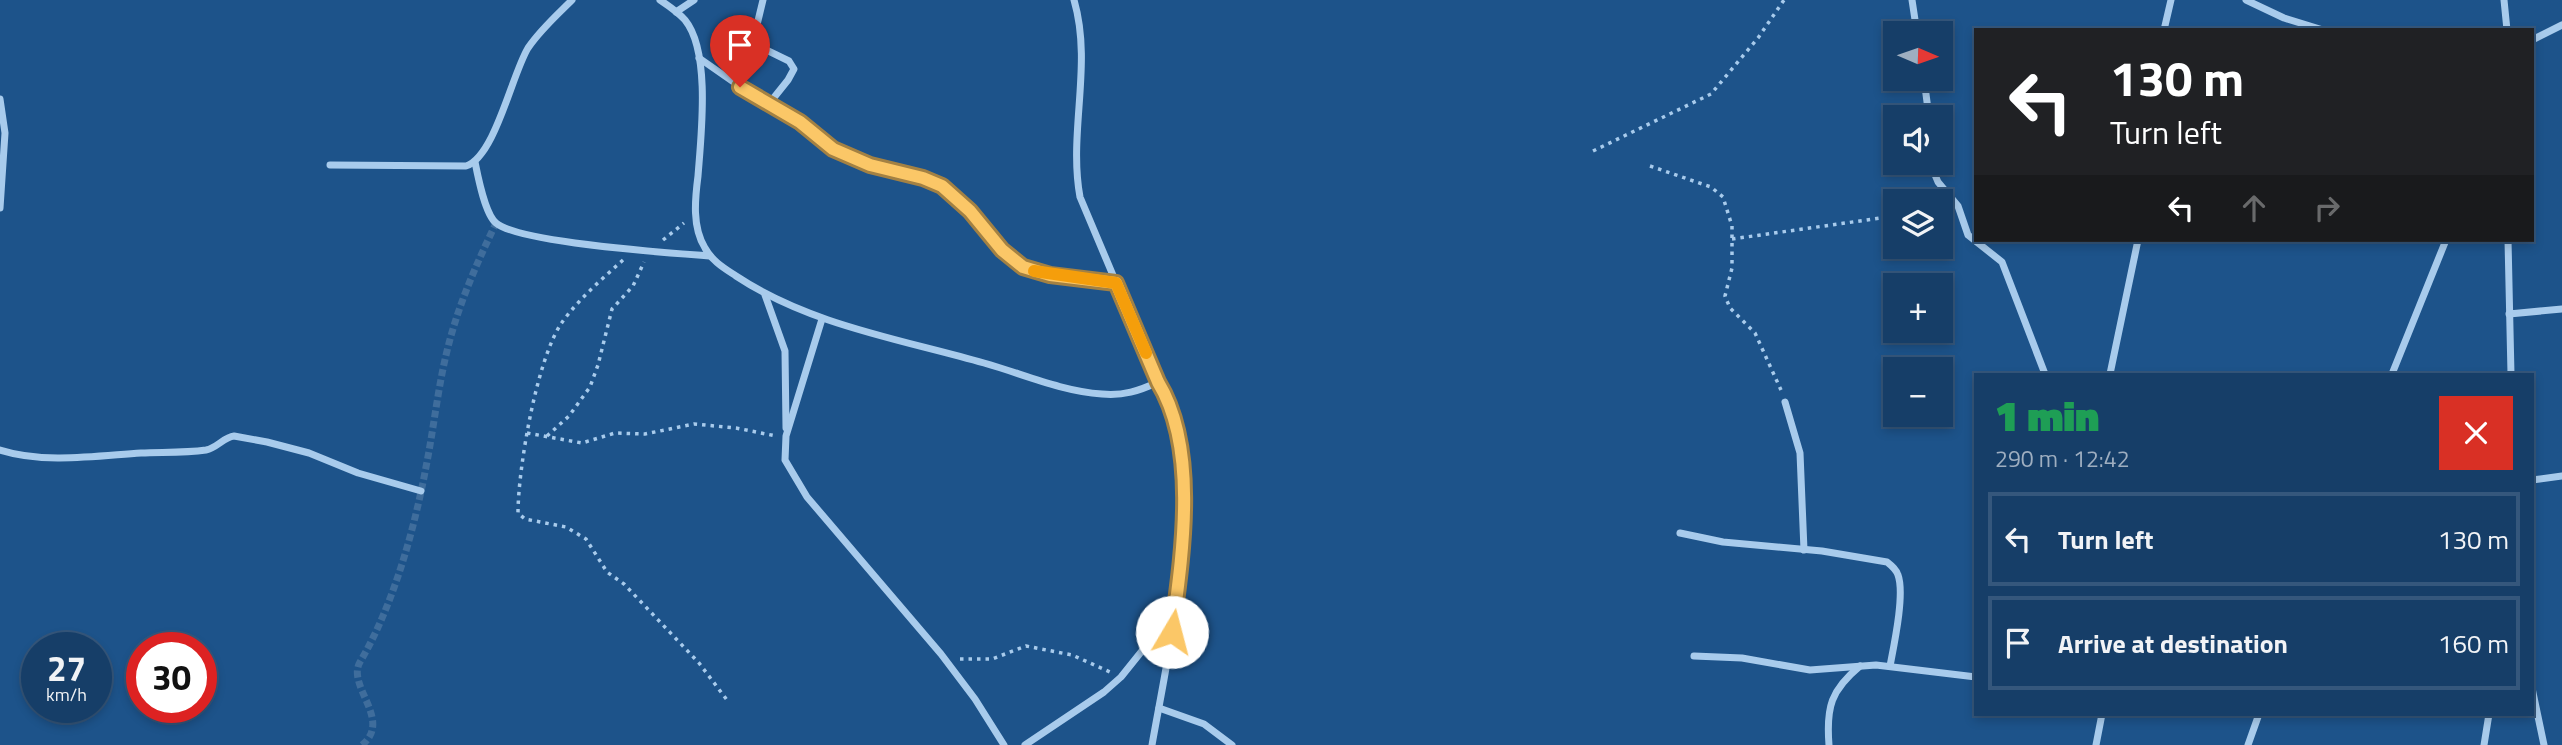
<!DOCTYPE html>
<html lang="en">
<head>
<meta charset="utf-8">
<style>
	:root { --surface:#163e68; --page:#234971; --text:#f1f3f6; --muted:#9eaec0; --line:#35577c }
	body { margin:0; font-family:"Titillium Web",sans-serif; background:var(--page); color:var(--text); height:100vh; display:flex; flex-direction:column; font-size:26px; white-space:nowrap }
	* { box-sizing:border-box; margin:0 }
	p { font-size:23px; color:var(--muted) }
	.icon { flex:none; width:38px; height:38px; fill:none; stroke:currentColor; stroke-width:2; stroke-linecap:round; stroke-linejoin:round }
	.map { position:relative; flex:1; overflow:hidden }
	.sheet { position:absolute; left:1974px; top:373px; width:560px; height:343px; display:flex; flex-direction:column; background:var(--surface); border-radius:0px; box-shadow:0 4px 10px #0003,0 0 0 2px var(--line) }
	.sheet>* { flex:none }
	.banner { position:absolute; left:1974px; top:28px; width:560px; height:214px; border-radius:0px; box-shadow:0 4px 10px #0003,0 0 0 2px var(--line); background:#202124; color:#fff; overflow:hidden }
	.needle { width:46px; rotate:92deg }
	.buttons { position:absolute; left:1883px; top:21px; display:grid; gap:14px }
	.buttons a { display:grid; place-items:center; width:70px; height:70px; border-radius:0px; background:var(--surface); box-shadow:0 4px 10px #0003,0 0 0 2px var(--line); font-size:35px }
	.speed { position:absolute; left:21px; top:632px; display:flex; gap:14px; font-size:35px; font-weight:700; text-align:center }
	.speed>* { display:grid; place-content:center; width:91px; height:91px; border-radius:50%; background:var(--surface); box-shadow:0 4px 10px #0003,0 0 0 2px var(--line); line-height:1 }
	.speed small { font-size:18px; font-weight:400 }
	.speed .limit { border:10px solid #d22; background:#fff; color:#111 }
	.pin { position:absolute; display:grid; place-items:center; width:60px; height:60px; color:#fff; margin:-72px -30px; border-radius:50% 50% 50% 0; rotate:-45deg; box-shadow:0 0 7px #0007 }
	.pin .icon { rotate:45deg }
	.me { position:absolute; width:77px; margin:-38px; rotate:8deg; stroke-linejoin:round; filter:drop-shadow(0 0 5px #0008) }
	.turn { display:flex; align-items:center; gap:24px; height:147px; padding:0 21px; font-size:32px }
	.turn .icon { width:91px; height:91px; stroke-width:2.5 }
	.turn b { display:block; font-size:49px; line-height:60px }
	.lanes { display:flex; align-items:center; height:66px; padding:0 21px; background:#0003; justify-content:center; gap:35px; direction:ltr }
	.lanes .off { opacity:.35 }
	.round { display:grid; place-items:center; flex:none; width:74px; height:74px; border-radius:0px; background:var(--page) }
	.summary { display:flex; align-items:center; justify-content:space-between; height:119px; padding:0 21px }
	h1 { font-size:42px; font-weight:800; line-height:52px; color:#1e9e55 }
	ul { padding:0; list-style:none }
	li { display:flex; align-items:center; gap:21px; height:94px; margin:0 14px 10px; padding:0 7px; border:4px solid var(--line); border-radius:0px }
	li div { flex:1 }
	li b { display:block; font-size:26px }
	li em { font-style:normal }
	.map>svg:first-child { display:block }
</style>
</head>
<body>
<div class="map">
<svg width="2562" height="745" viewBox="0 0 2562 745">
	<rect width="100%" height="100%" fill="#1d538a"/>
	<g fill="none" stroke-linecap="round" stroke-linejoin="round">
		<path stroke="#3f6d9c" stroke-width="7" stroke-dasharray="7 3.5" stroke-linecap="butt" d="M362 745C393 720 346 686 360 662 393 606 414 531 426 467 434 427 438 386 448 347 459 303 477 263 496 223"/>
		<g stroke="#a8cbec" stroke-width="3.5" stroke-dasharray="3.5 5" stroke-linecap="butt">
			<path d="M1593 151 1711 94 1758 38 1784 0"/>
			<path d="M1650 166 1711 187 1723 197 1732 226V268L1725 296 1730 308 1755 333 1781 390"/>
			<path d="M1941 233 1952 230"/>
			<path d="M1732 239 1895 216"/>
			<path d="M663 240 684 223"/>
			<path d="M623 260C602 279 580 298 563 321 537 356 518 469 518 513L525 519 566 527 586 539 607 572 624 584 699 663 727 700"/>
			<path d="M527 433 582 443 615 433 645 434 694 424 736 428 776 436"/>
			<path d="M547 436 569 416 590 387 598 365 612 309 633 286 644 262"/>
			<path d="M960 659H992L1026 646 1072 655 1110 672"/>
		</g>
		<g stroke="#a8cbec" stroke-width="7">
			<path d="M660 0C669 6 678 12 685 20 711 52 701 136 698 176 695 199 692 227 705 248 712 261 724 268 736 276 810 325 900 339 984 363 1023 374 1061 391 1102 394 1123 396 1139 391 1158 382"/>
			<path d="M763 0 755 33 758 46 789 61 794 69 788 80 768 105"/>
			<path d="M1074 0C1093 65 1068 132 1080 197L1158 382C1211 469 1169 648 1152 745"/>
			<path d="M1912 0 1917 33"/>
			<path d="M2246 0 2284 18 2323 30"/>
			<path d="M2504 0 2507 30"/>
			<path d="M676 12 694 0"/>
			<path d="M2164 30 2171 0"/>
			<path d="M2532 40 2562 25"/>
			<path d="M699 58 755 97 800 122 833 149 870 165 923 178 942 186 970 211 1002 250 1023 267 1050 275 1116 283"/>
			<path d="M1924 79 1929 117"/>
			<path d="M0 99 5 133 0 208"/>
			<path d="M475 162C478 177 485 214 496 223 520 243 671 253 710 256"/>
			<path d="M1930 163 1938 182 1958 206 1968 235 2002 262 2045 374"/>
			<path d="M330 165 466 166C495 157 512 74 528 48 540 30 557 15 572 0"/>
			<path d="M2508 240 2511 374"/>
			<path d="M765 295 785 351 786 428"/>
			<path d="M2509 314 2562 309"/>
			<path d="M822 319 786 436 785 460 807 497 941 654 975 699 1004 745"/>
			<path d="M2110 374 2138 240"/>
			<path d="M2392 374 2446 240"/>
			<path d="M1785 402 1800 453 1804 550"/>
			<path d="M0 450C44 464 96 456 141 453 162 452 184 453 206 450 217 448 224 437 234 436L267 442 309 453 358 473 421 491"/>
			<path d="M2532 480 2562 476"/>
			<path d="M1680 533 1723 542 1822 551 1887 562C1892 566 1896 569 1898 575 1905 594 1894 645 1890 666"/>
			<path d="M1694 656 1742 658 1810 670 1876 665 1976 677"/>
			<path d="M2532 688 2544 745"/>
			<path d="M1159 708 1204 724 1232 745"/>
			<path d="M1025 745 1104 692 1121 677 1174 611"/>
			<path d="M1829 745C1826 707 1831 690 1860 666"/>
			<path d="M2096 745 2102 714"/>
			<path d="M2248 745 2259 714"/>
			<path d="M2484 745 2489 714"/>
		</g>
	</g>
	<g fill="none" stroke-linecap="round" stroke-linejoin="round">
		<g stroke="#a38143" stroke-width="18">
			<path id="route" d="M740 87 800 122 833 149 870 165 923 178 942 186 970 211 1002 250 1023 267 1050 275 1116 283 1158 382C1199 449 1182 557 1172 632"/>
		</g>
		<use href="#route" stroke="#fbc767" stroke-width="12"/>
		<path stroke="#f59e0b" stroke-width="12" d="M1034 271 1116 283 1146 353"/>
	</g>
</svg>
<div class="buttons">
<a><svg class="needle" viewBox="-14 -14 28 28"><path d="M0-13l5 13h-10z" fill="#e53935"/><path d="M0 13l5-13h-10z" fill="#9eaec0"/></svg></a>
<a><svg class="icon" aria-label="sound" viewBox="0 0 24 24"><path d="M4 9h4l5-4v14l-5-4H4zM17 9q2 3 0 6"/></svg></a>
<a><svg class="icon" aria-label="layers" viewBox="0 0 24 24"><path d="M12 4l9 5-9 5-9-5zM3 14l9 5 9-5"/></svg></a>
<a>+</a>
<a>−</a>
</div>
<div class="speed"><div>27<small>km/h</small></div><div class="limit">30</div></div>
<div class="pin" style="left:740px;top:87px;background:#d93025"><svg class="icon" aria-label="arrive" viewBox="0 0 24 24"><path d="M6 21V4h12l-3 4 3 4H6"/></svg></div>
<svg class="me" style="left:1172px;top:632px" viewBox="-20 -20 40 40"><circle r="19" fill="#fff"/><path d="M0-13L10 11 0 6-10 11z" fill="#fbc767"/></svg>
<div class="banner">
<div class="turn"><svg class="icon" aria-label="left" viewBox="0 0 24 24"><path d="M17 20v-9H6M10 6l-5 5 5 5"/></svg><div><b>130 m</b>Turn left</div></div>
<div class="lanes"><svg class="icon" aria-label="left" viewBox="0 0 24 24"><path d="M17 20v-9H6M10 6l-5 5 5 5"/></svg><svg class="icon off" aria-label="ahead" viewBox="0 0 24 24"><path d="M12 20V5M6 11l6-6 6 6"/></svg><svg class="icon off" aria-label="right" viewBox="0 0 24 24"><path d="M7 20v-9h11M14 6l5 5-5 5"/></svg></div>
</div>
<section class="sheet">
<div class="summary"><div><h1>1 min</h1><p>290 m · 12:42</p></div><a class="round" style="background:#d93025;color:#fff"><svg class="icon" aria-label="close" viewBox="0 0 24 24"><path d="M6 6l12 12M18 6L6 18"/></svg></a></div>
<ul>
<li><svg class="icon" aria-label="left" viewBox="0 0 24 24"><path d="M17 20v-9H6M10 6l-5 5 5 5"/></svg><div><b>Turn left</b></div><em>130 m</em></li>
<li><svg class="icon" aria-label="arrive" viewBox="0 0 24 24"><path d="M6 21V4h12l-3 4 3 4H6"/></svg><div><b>Arrive at destination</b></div><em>160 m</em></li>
</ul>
</section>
</div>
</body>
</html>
